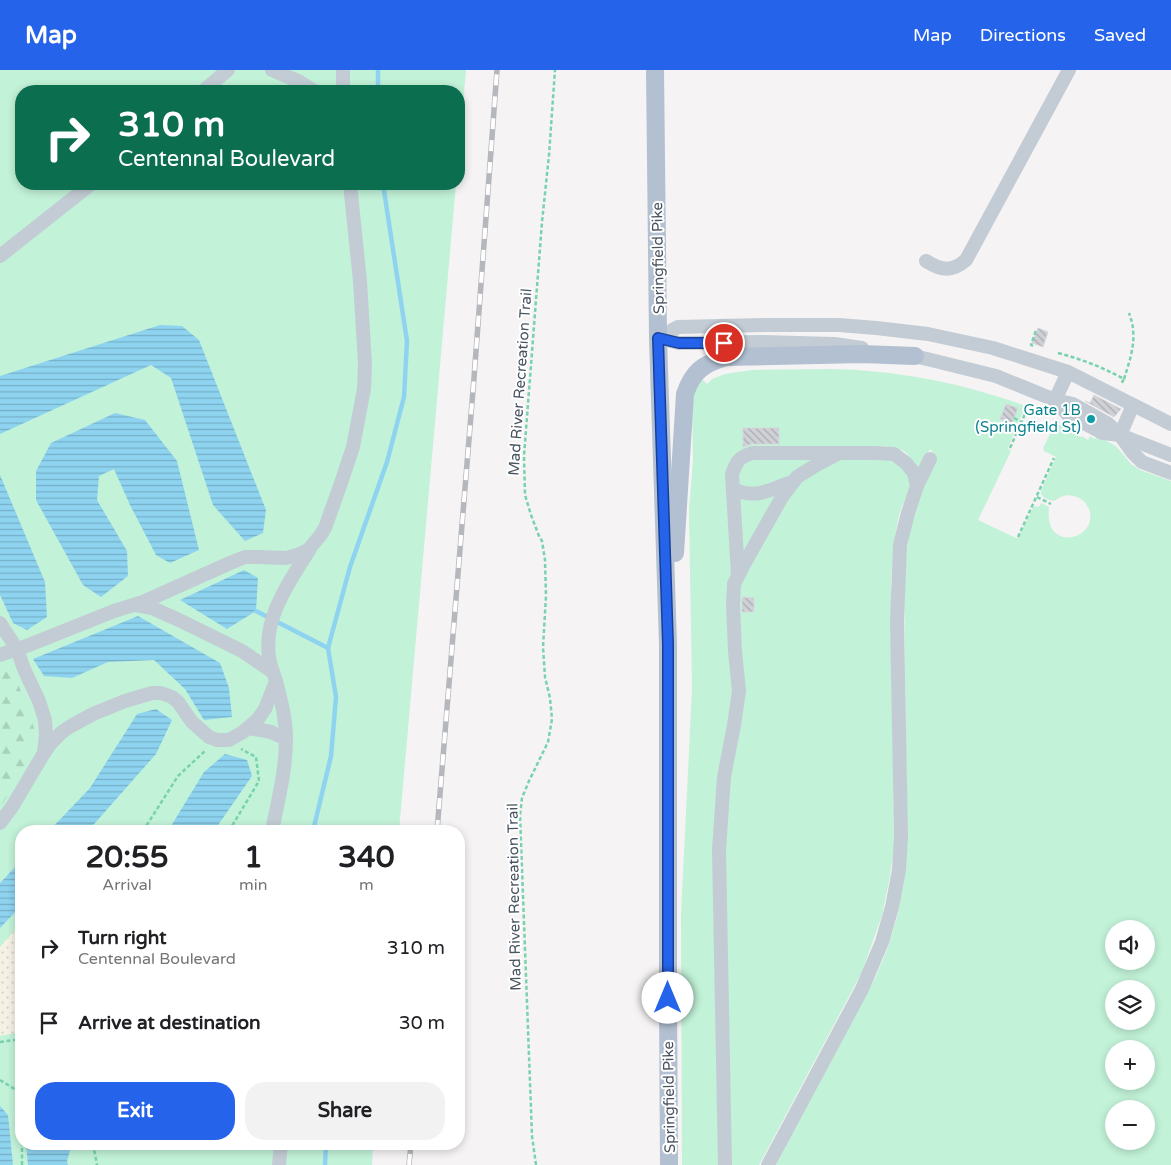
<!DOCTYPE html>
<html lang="en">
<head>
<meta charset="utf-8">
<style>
	:root { --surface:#fff; --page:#f2f2f2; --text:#202124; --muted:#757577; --accent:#2563eb }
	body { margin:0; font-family:"Varela Round",sans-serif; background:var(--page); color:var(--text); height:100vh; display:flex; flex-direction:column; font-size:19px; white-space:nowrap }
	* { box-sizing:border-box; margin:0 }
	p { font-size:16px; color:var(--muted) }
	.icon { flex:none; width:28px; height:28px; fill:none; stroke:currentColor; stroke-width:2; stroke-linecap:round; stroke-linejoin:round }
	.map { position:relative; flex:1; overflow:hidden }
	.drawer { position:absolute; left:15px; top:755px; width:450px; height:325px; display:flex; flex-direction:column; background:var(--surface); border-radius:20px; box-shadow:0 2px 8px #0003 }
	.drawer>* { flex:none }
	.hud { position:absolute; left:15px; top:15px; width:450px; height:105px; border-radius:20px; box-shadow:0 2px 8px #0003; background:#0b6e4f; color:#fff; overflow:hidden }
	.controls { position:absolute; left:1105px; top:850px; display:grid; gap:10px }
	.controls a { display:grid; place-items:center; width:50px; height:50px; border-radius:50%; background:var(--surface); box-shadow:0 2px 8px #0003; font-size:25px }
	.pin { position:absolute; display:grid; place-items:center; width:42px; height:42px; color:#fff; margin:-21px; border:2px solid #fff; border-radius:50%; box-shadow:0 1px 5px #0007 }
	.me { position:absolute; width:55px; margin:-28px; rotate:0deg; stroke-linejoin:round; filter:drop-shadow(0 0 4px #0008) }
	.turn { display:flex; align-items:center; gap:18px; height:105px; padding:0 20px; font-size:22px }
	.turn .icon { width:65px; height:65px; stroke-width:2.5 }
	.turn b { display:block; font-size:35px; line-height:42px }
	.eta { display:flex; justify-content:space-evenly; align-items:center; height:85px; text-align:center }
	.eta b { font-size:30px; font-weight:700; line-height:35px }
	.primary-button { display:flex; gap:10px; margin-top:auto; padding:10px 20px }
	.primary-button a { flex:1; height:58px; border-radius:20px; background:var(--accent); color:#fff; font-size:20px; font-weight:700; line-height:58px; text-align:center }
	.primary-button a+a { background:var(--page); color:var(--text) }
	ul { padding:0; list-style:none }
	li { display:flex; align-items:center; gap:15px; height:75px; padding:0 20px }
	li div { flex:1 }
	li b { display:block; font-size:19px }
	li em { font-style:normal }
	header { display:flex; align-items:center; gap:30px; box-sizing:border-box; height:70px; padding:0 25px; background:var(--accent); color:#fff }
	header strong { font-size:24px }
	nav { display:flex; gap:28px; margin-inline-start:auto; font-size:18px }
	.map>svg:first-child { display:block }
</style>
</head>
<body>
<header>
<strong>Map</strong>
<nav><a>Map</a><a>Directions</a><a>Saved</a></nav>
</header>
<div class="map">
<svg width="1171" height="1095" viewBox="0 0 1171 1095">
	<defs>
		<pattern id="forest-firs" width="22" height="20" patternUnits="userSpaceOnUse" patternTransform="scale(1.25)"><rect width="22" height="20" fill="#c2f2d8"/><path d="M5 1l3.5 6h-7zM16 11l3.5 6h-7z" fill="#a8d1bc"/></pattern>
		<pattern id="sand-dots" width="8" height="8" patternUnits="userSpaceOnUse" patternTransform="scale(1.25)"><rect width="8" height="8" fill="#f5f1e4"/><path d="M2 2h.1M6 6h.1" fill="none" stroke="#d4d1c6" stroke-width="1.8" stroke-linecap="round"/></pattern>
		<pattern id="water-rules" width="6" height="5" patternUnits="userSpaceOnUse" patternTransform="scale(1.25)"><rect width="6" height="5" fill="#8ed4f0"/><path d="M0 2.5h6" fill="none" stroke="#76afc6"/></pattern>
		<pattern id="building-back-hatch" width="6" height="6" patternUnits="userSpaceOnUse" patternTransform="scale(1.25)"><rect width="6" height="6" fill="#cfd1d7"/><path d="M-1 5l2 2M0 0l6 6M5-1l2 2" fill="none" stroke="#aaacb2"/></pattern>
	</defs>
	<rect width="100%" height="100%" fill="#f5f3f3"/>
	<g fill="#c2f2d8" fill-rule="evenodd">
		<path d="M0 0H466L459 81V21H21V114H456L399 761H21V1074H373L372 1095H0Z"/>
		<path d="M829 299C897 300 962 313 1026 336L1017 355 1015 354 1012 361 1014 363 1008 378 1011 381 978 450 1016 468H1018L1034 436 1037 437 1040 436 1041 433 1049 437C1043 484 1100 470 1089 439 1087 435 1084 430 1079 428 1070 423 1061 425 1054 431 1048 430 1040 427 1041 421L1056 387 1044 381 1043 378 1053 358 1057 353 1081 367 1082 366 1088 370 1090 366 1095 369 1097 366 1116 376 1131 394 1140 400 1171 411V1095H776L875 908 887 880 897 847 904 806 907 763 904 513C905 501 906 489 907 478 912 446 923 415 936 386L930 379 918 401C907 381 907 380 884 376L778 380 734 392 733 624 722 697 720 1095H682L681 845 692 619 689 439 693 391 692 331 694 322 702 309 707 314 712 309 725 304 752 300ZM1114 859H1146V891H1114ZM1114 919H1146V951H1114ZM1114 979H1146V1011H1114ZM1114 1039H1146V1071H1114Z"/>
		<path d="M822 385 739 495 736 412 739 396 751 388Z"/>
		<path d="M851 386 895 387C902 394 911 401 911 413 911 419 902 435 900 442 894 466 892 490 891 515L894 778 890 806 882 845 862 902 759 1095H729L723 781 737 525 743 506 795 415 826 394Z"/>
	</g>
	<path fill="url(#forest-firs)" d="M11 594 35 661 22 705 0 737V597Z"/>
	<path fill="url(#sand-dots)" d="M21 857V962L0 966V877L13 862Z"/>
	<g fill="url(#water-rules)">
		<path d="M160 255 182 256 199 270 266 440 263 463 245 471 213 435 171 308 151 295 0 364V306Z"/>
		<path d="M115 343 145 350 177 391 199 480 170 493 156 485 130 435 114 399 99 406 97 430 127 481 128 506 101 527 83 515 36 430V401L51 373Z"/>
		<path d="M0 405 45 512 47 547 27 560 13 553 0 525Z"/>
		<path d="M244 500 258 508 256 541 227 559 180 530Z"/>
		<path d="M138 546 220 593 229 618 232 647 204 650 185 619 154 590 108 592 72 608 44 606 33 589Z"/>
		<path d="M156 639 172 650 156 684 88 761H49L90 718 137 644Z"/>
		<path d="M225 684 247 690 252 706 214 761H168L204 702Z"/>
		<path d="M21 791V836L0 858V813Z"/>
		<path d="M0 1036 8 1045 13 1095H0Z"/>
		<path d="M26 1074H72L67 1091 68 1095H28Z"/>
	</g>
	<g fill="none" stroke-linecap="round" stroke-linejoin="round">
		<g stroke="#8ed4f0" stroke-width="4.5">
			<path d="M378 0V21"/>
			<path d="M256 541 328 578"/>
			<path d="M313 761 331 686 336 627 328 578 350 497 387 392 404 327 407 271 383 114"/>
			<path d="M325 1095 326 1074"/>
		</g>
	</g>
	<g fill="url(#building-back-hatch)" stroke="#d7d8de">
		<path d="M1038 258 1048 262 1043 277 1032 273Z"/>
		<path d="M1094 325 1121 339 1114 347 1085 331 1090 333Z"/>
		<path d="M1006 334 1018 338 1012 353 1000 349Z"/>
		<path d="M743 358H779V374H752L743 377Z"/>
		<path d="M742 527 754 528V542H742Z"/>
	</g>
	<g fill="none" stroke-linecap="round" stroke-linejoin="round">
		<g stroke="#78d2ad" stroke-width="2.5" stroke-dasharray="4 2.5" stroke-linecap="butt">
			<path d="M1033 276 1031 275 1036 260"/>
			<path d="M1058 283C1081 289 1102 297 1124 309L1121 314"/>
			<path d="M1124 309C1129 293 1135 276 1133 260 1133 254 1131 249 1129 243"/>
			<path d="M1014 348 1021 352"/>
			<path d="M1010 378 1029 335 1031 336"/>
			<path d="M1037 427 1051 434"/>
			<path d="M1018 467 1054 388"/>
			<path d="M143 761 178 706 206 680"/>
			<path d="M229 761 259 711 256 687 241 679"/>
			<path d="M0 972 21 969"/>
			<path d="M0 1010 21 1023"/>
			<path d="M93 1074 97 1095"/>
			<path d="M22 1095V1074"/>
			<path d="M536 1095 532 1066 520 745 522 728 529 711 548 672 552 649 550 628 545 607 543 577 546 526 545 490 542 471 539 466 531 445 525 425 524 386 542 152 549 85 555 0"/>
		</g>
		<g stroke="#c3ccd4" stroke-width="14">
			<path d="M272 0 298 11 314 21"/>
			<path d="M343 0V21"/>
			<path d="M203 21 228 0"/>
			<path d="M0 186 91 114"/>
			<path d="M926 191C942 201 952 202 966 190L1069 0"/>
			<path d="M658 268 679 273 763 272 834 274 862 278"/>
			<path d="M658 268 678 257 763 255H839L876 258 928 264 993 278 1068 302 1171 354"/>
			<path d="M905 284 927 289 996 306 1055 330 1073 334 1107 353 1120 365 1132 382 1142 392 1171 403"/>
			<path d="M1055 330 1067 344 1103 363 1120 365 1171 385"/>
			<path d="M1055 330 1068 302"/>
			<path d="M1120 365 1133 335"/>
			<path d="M733 419C757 430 771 419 794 411"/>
			<path d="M738 505 732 404C737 391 738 388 752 383H876L894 384 906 393 914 403 917 416"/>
			<path d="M0 553 17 579 24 599 39 631 45 650 46 665 44 683 12 737 0 753"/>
			<path d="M0 585 29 575 114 541 143 532 230 493 245 487H258L286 488 297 485 308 480 320 466 325 458 341 413 353 377 364 319 365 294 360 211 350 114"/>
			<path d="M273 602C256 558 287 515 310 479"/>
			<path d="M249 658 271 662 286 669"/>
			<path d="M44 683 51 673 62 662 71 656 93 644 125 631 152 623H161L172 627 178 632 192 652 209 667 217 670H229L243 662 258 649 265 639 276 611 273 602 242 581 179 550 152 538 136 535"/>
			<path d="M272 761C278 731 286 700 286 669 286 649 281 630 276 611"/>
			<path d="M279 1095 281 1074"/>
			<path d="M725 1095 719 780 724 707 734 655 739 621 735 581 733 535 734 514 743 496 782 427 797 407 818 394 839 383"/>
			<path d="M768 1095 862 919 882 872 892 837 899 800 901 766 897 551 900 475 908 443 917 416 930 389"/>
		</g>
		<g stroke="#b2c0d2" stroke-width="18">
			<path d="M655 0 658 268 668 574V927L669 1095"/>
			<path d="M675 483 685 324C693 301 703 294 726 287L862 284 915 286"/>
		</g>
		<g stroke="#b5b7bd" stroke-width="5.5">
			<g id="rail">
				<path d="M437 761 474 308 497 0"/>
				<path d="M409 1095 411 1074"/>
			</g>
		</g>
		<use href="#rail" stroke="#fff" stroke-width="4" stroke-dasharray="11" stroke-linecap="butt"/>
	</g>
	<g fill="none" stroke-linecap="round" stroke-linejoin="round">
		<g stroke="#184099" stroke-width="12">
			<path id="route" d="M668 928V574L658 268 679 273H724"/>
		</g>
		<use href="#route" stroke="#2563eb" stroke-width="9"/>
	</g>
	<circle fill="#0f9aa8" stroke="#fff" stroke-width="2" cx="1091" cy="349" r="5"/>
	<g text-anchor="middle" stroke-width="4" stroke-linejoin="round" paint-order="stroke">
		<g font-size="15" fill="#495461" stroke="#fff">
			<text transform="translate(658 188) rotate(-91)" y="5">Springfield Pike</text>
			<text transform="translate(520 312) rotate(-86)" y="5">Mad River Recreation Trail</text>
			<text transform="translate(514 827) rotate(-91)" y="5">Mad River Recreation Trail</text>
			<text transform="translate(669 1027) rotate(-91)" y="5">Springfield Pike</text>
		</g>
		<g font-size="15" fill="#0d838f" stroke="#fff" text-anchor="end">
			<text x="1081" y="345">Gate 1B<tspan x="1081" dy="17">(Springfield St)</tspan></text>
		</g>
	</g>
</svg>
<div class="controls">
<a><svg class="icon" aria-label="sound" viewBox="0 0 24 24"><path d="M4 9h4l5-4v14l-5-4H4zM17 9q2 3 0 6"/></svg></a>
<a><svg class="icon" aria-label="layers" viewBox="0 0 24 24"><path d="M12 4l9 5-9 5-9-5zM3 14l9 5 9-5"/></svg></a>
<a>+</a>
<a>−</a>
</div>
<div class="pin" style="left:724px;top:273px;background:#d93025"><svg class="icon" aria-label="arrive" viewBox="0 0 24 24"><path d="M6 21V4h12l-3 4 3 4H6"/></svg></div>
<svg class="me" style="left:668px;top:928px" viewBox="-20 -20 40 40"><circle r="19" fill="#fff"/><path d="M0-13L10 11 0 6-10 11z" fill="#2563eb"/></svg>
<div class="hud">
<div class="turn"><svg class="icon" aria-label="right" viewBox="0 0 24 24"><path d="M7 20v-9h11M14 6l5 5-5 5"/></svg><div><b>310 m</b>Centennal Boulevard</div></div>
</div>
<section class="drawer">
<div class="eta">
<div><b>20:55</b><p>Arrival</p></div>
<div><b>1</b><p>min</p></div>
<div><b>340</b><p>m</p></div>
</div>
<ul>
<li><svg class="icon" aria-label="right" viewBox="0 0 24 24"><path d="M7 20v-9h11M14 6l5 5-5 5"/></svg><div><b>Turn right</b><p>Centennal Boulevard</p></div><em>310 m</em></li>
<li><svg class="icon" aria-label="arrive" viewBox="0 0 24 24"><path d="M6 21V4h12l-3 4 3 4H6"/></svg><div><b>Arrive at destination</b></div><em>30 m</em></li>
</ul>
<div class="primary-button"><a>Exit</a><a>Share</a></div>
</section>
</div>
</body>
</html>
